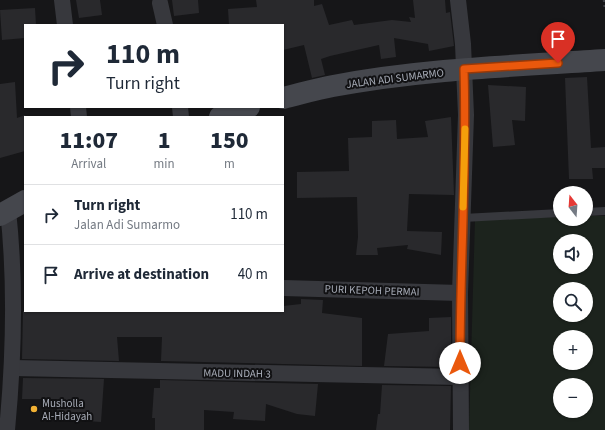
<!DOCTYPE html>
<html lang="en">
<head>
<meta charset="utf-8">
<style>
	:root { --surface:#fff; --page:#f2f2f3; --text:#1f2937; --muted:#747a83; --line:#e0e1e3 }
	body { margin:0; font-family:"Source Sans 3",sans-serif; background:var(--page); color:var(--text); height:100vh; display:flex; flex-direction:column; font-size:15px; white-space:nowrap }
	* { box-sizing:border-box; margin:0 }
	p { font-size:13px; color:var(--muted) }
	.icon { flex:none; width:22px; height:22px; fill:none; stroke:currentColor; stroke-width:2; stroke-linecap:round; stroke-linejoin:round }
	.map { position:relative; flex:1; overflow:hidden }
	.details { position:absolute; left:24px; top:116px; width:260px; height:196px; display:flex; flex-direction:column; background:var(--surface); border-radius:0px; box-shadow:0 1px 3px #0004 }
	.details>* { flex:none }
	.top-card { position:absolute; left:24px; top:24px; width:260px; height:84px; border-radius:0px; box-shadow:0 1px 3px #0004; background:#fff; color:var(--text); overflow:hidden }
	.needle { width:26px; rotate:343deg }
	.buttons { position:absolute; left:553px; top:186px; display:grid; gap:8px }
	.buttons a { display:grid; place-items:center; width:40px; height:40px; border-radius:50%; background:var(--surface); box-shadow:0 1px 3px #0004; font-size:20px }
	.pin { position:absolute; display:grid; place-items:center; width:34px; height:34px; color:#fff; margin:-41px -17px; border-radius:50% 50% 50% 0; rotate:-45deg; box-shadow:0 0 4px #0007 }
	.pin .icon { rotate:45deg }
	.me { position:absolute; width:44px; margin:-22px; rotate:0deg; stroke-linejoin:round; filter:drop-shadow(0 0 3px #0008) }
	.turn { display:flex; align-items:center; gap:14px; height:84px; padding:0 16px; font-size:18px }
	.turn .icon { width:52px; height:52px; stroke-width:2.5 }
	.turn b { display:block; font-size:28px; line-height:34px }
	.eta { display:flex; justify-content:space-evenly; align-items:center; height:68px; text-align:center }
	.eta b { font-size:24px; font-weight:800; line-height:28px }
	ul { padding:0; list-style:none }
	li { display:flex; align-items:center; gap:12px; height:60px; padding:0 16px; border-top:1px solid var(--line) }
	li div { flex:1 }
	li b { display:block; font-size:15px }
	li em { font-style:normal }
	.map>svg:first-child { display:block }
</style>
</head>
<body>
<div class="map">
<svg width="605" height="430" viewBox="0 0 605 430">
	<rect width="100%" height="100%" fill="#161618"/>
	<path fill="#1c231d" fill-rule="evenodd" d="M586 216H605V430H469L475 219 560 217V219H586ZM560 241H586V267H560ZM560 289H586V315H560ZM560 337H586V363H560ZM560 385H586V411H560Z"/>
	<g fill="#29292c">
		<path d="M76 0H100L102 15 79 18Z"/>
		<path d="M172 0H198L199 13 174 16Z"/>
		<path d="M256 0H314V6L322 4 329 25 352 20 354 25 392 20 411 22 409 17 415 18 413 0H445L446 13 450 12 454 46 429 51 428 44 394 38 396 57 381 59 379 45 330 56 321 59 325 75 312 78 304 45 283 50V25H229L228 9 257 7Z"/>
		<path d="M35 8 36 25H25V38L2 40 0 10Z"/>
		<path d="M587 77 591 148 605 147V168H592L593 179H569L565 78Z"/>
		<path d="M15 82 17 118 25 115V151L0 158V84Z"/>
		<path d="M488 85 526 87 525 121 512 120 515 145 493 147Z"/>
		<path d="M451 117 454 195 409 194 407 231 442 232 441 255 407 249 408 245 377 248 378 255H356L358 237 357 197 297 198V172L349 171 348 138 372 137V121L396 120 397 139 428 137 425 121Z"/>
		<path d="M301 299 323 300 322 313 362 318V366L161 361 162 337H117L119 361 22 359 23 311H283V306L301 304Z"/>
		<path d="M451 317V367L384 366 388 334 429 331V318Z"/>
		<path d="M23 378 104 379 101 422 57 419V399H22Z"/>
		<path d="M160 380 318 384 315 416 297 414 266 404 265 421 233 419 234 412 204 410V430H155V418H152L154 388H160Z"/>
		<path d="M382 385 451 386 450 430H376L378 414H380Z"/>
	</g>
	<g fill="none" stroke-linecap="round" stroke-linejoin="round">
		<path stroke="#3d3f44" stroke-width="2.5" stroke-dasharray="2 3" stroke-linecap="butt" d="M604 0 605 10"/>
		<g stroke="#37383d" stroke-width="8">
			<path d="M586 212 605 211"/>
			<path d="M463 218 560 213"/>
		</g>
		<g stroke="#37383d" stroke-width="16">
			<path d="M62 0 65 25"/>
			<path d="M458 0 463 44 466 115 460 293 461 430"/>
			<path d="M160 3 165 25"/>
			<path d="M78 107 79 117"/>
			<path d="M180 107 181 117"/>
			<path d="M283 288 460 293"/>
			<path d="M13 368 460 377"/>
			<path d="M7 430C14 356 16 284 8 210"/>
		</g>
		<g stroke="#45474d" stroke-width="22">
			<path d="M283 98C300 94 316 89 333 86 422 69 514 66 605 60"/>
			<path d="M220 117 249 107"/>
			<path d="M0 215 25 201"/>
		</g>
	</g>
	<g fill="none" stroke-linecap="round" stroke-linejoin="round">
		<g stroke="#983908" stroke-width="10">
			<path id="route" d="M460 363C460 265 467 167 464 69L558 63"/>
		</g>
		<use href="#route" stroke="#ea580c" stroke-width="7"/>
		<path stroke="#f59e0b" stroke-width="7" d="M463 207 465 129"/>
	</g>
	<circle fill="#f2b134" stroke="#111113" stroke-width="1.5" cx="34" cy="409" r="4"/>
	<g text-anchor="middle" stroke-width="4" stroke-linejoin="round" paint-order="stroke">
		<g font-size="11" fill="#a8adb8" stroke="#111113">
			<text transform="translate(395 78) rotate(-7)" y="4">JALAN ADI SUMARMO</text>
			<text transform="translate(372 290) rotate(2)" y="4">PURI KEPOH PERMAI</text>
			<text transform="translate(237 373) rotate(1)" y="4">MADU INDAH 3</text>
		</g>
		<g font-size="11" fill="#a8adb8" stroke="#111113" text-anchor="start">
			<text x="42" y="407">Musholla<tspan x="42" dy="13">Al-Hidayah</tspan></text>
		</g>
	</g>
</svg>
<div class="buttons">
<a><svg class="needle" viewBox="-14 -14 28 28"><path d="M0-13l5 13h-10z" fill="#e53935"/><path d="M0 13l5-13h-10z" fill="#747a83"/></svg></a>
<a><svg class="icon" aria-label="sound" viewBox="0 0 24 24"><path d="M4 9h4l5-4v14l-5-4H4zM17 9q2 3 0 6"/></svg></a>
<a><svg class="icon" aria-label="search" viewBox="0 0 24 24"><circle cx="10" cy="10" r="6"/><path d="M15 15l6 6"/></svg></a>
<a>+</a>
<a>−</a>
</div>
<div class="pin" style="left:558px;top:63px;background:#d93025"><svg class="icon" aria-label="arrive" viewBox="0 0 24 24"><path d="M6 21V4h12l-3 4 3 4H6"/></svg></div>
<svg class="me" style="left:460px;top:363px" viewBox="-20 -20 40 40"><circle r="19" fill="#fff"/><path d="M0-13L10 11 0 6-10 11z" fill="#ea580c"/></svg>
<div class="top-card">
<div class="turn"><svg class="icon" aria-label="right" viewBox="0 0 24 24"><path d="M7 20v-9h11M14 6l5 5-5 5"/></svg><div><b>110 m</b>Turn right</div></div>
</div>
<section class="details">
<div class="eta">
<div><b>11:07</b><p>Arrival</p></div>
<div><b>1</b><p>min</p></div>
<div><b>150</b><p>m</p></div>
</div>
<ul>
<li><svg class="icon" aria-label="right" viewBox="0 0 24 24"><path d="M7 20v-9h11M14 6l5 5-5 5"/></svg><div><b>Turn right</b><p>Jalan Adi Sumarmo</p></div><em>110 m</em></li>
<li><svg class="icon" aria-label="arrive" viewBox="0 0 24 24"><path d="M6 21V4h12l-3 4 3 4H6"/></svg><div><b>Arrive at destination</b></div><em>40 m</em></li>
</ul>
</section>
</div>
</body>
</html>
